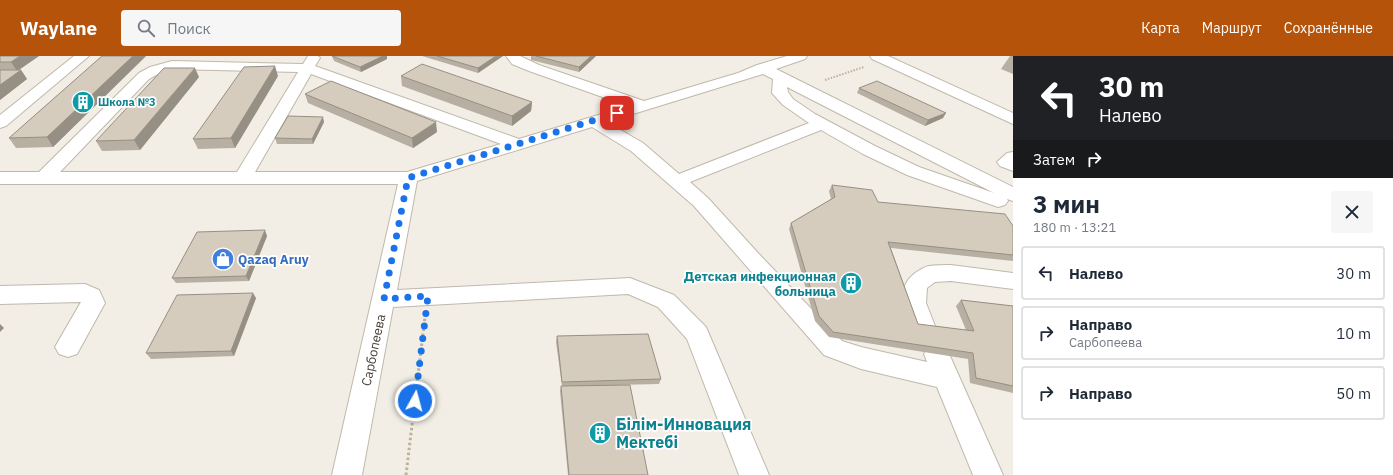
<!DOCTYPE html>
<html lang="ru">
<head>
<meta charset="utf-8">
<style>
	:root { --surface:#fff; --page:#f6f6f7; --text:#1f2937; --muted:#747a83; --line:#e0e1e3; --accent:#b45309 }
	body { margin:0; font-family:"IBM Plex Sans",sans-serif; background:var(--page); color:var(--text); height:100vh; display:flex; flex-direction:column; font-size:15px; white-space:nowrap }
	* { box-sizing:border-box; margin:0 }
	p { font-size:13px; color:var(--muted) }
	.icon { flex:none; width:22px; height:22px; fill:none; stroke:currentColor; stroke-width:2; stroke-linecap:round; stroke-linejoin:round }
	.map { position:relative; flex:1; overflow:hidden }
	.sheet { display:flex; flex-direction:column; background:var(--surface); width:380px }
	.sheet>* { flex:none }
	.top-card { background:#202124; color:#fff; overflow:hidden }
	.pin { position:absolute; display:grid; place-items:center; width:34px; height:34px; color:#fff; margin:-17px; border-radius:8px; box-shadow:0 2px 6px #0006 }
	.me { position:absolute; width:44px; margin:-22px; rotate:7deg; stroke-linejoin:round; filter:drop-shadow(0 0 3px #0008) }
	.turn { display:flex; align-items:center; gap:14px; height:84px; padding:0 20px; font-size:18px }
	.turn .icon { width:52px; height:52px; stroke-width:2.5 }
	.turn b { display:block; font-size:28px; line-height:34px }
	.then { display:flex; align-items:center; height:38px; padding:0 20px; background:#0003; gap:8px; font-size:15px }
	.round { display:grid; place-items:center; flex:none; width:42px; height:42px; border-radius:4px; background:var(--page) }
	.headline { display:flex; align-items:center; justify-content:space-between; height:68px; padding:0 20px }
	h1 { font-size:24px; font-weight:800; line-height:30px }
	ul { padding:0; list-style:none }
	li { display:flex; align-items:center; gap:12px; height:54px; margin:0 8px 6px; padding:0 12px; border:2px solid var(--line); border-radius:4px }
	li div { flex:1 }
	li b { display:block; font-size:15px }
	li em { font-style:normal }
	header { display:flex; align-items:center; gap:24px; box-sizing:border-box; height:56px; padding:0 20px; background:var(--accent); color:#fff }
	header strong { font-size:19px }
	nav { display:flex; gap:22px; margin-inline-start:auto; font-size:14px }
	.search { width:280px; height:36px; background:var(--page); display:flex; align-items:center; gap:10px; box-sizing:border-box; padding:0 14px; border-radius:4px; color:var(--muted); font-size:15px }
	main { display:flex; flex:1; min-height:0 }
	.map>svg:first-child { display:block }
</style>
</head>
<body>
<header>
<strong>Waylane</strong>
<div class="search"><svg class="icon" aria-label="search" viewBox="0 0 24 24"><circle cx="10" cy="10" r="6"/><path d="M15 15l6 6"/></svg>Поиск</div>
<nav><a>Карта</a><a>Маршрут</a><a>Сохранённые</a></nav>
</header>
<main>
<div class="map">
<svg width="1013" height="419" viewBox="0 0 1013 419">
	<rect width="100%" height="100%" fill="#f2eee5"/>
	<g fill="none" stroke-linecap="round" stroke-linejoin="round">
		<g stroke="#c0b8ab" stroke-width="2">
			<g id="minor">
				<path d="M74 0H89L6 70 0 72V59Z"/>
				<path d="M308 0H318L320 2 315 10 519 83 628 50 529 15 512 8 506 0H520L539 9 644 45 738 17 757 9 787 0H807L805 3 776 13 1013 131V145L1007 143 1008 145 1005 149 998 151 907 119 863 98 821 74 690 126 708 142 758 197 842 285 861 291 927 306 924 298 928 291 937 288 946 291 1003 419H973L937 331 861 313 824 299 694 150 631 95 592 71 417 125 397 234 630 222 674 239 706 271 769 419H739L687 283 658 251 628 238 393 251 362 419H332L398 128H0V116H39L139 17 150 11 172 5 303 8ZM173 13 298 16 237 116H60L149 23 160 17ZM311 18 501 88 407 116H255ZM763 18 773 23 772 37 783 49 809 67 679 118 643 87 607 66ZM787 31 994 137 919 111 875 90 815 58 793 43 788 36Z"/>
				<path d="M870 0H888L1013 57V68L872 3Z"/>
				<path d="M1013 96V115L1000 110 997 106 1007 97Z"/>
				<path d="M951 209 1013 217V233L951 225 935 226 927 232 926 247 937 275 934 282 925 285 916 282C905 261 893 234 915 217 920 214 924 211 929 210 936 209 944 209 951 209Z"/>
				<path d="M85 228 99 234 105 247 77 298 68 301 59 298 55 291 81 246 0 248V230Z"/>
			</g>
		</g>
		<path stroke="#beb199" stroke-width="2" stroke-dasharray="1.5 1.5" stroke-linecap="butt" d="M825 24 864 11"/>
		<path stroke="#beb199" stroke-width="3" stroke-dasharray="2.5 2.5" stroke-linecap="butt" d="M406 419 425 261"/>
		<use href="#minor" fill="#fff" fill-rule="evenodd"/>
	</g>
	<g fill="#b8afa3">
		<path d="M0 0H39L19 14H21L27 23 0 44Z"/>
		<path d="M102 0H146L53 91 16 92 9 82Z"/>
		<path d="M332 0H387V3L361 16 334 5Z"/>
		<path d="M422 0H503L478 17Z"/>
		<path d="M531 0H596L579 16 531 4Z"/>
		<path d="M1010 0H1013V18L1001 13Z"/>
		<path d="M278 20 235 92 198 93 193 83Z"/>
		<path d="M401 20 532 46 531 55 512 70 402 30Z"/>
		<path d="M199 21 140 94 102 95 96 85Z"/>
		<path d="M859 32 943 62 925 70 857 37Z"/>
		<path d="M305 38 437 76 413 92 308 47Z"/>
		<path d="M324 66 313 88H277L275 82Z"/>
		<path d="M832 129 878 146 1013 170V205L891 192 918 268 966 274 956 250 961 244 1013 250V337L970 327 968 303 829 281 815 265 789 173 791 167 831 143 829 135Z"/>
		<path d="M267 180 249 225 176 227 172 222Z"/>
		<path d="M256 242 234 300 151 303 146 297Z"/>
		<path d="M557 280 661 323 659 328 616 329 648 419H568L560 335 561 330H562L556 286Z"/>
	</g>
	<g fill="#968f84">
		<path d="M20 0H39L17 15 11 6Z"/>
		<path d="M133 0H146L53 91 47 81Z"/>
		<path d="M383 0H387V3L361 16 360 11Z"/>
		<path d="M496 0H503L478 17V12Z"/>
		<path d="M591 0H596L579 16V11Z"/>
		<path d="M275 10 278 20 235 92 231 82Z"/>
		<path d="M195 12 199 21 140 94 134 84Z"/>
		<path d="M21 14 27 23 0 44V29Z"/>
		<path d="M532 46 531 55 512 70V60Z"/>
		<path d="M946 57 943 62 925 70 928 64Z"/>
		<path d="M323 61 324 66 313 88 312 83Z"/>
		<path d="M436 66 437 76 413 92 412 82Z"/>
		<path d="M265 174 267 180 249 225 246 220Z"/>
		<path d="M253 237 256 242 234 300 231 295Z"/>
		<path d="M0 268 4 272 0 276Z"/>
	</g>
	<g fill="#d6ccbd" stroke="#968f84">
		<path d="M0 0H20L11 6H0Z"/>
		<path d="M102 0H133L47 81 9 82Z"/>
		<path d="M332 0H383L360 11Z"/>
		<path d="M437 0H496L478 12Z"/>
		<path d="M536 0H591L579 11Z"/>
		<path d="M422 8 532 46 512 60 401 20Z"/>
		<path d="M275 10 231 82 193 83 244 11Z"/>
		<path d="M164 12H195L134 84 96 85Z"/>
		<path d="M0 14H21L0 29Z"/>
		<path d="M331 25 436 66 412 82 305 38Z"/>
		<path d="M877 25 946 57 928 64 859 32Z"/>
		<path d="M288 60 323 61 312 83 275 82Z"/>
		<path d="M832 129 872 134 878 146 1005 158 1013 170V199L888 186 918 268 974 275 961 244 1013 250V330L976 322 973 297 833 276 819 260 791 167 835 141Z"/>
		<path d="M265 174 246 220 172 222 197 176Z"/>
		<path d="M253 237 231 295 146 297 177 239Z"/>
		<path d="M648 278 661 323 562 326 557 280Z"/>
		<path d="M630 329 648 419H569L561 330Z"/>
	</g>
	<g fill="none" stroke-linecap="round" stroke-linejoin="round">
		<path stroke="#1a73e8" stroke-width="7" stroke-dasharray="0 12.6" d="M415 345 428 240 384 243 408 122 617 57"/>
	</g>
	<defs>
		<g id="building-disc" transform="scale(1.15)"><circle r="9.5" fill="#0f9aa8" stroke="#fff"/><path d="M-4-6H4V6H1V3H-1V6H-4ZM-2.5-4.3h1.7v1.8h-1.7ZM.8-4.3h1.7v1.8H.8ZM-2.5-1h1.7V.8h-1.7ZM.8-1h1.7V.8H.8Z" fill="#fff"/></g>
		<g id="shop-disc" transform="scale(1.15)"><circle r="9.5" fill="#3f7fe0" stroke="#fff"/><path d="M-5-2.5h2.3a2.7 3.5 0 0 1 5.4 0H5L5.5 6h-11ZM-1.5-2.5h3a1.5 2.3 0 0 0-3 0Z" fill="#fff"/></g>
	</defs>
	<g fill-rule="evenodd">
		<use href="#building-disc" x="83" y="46"/>
		<use href="#shop-disc" x="223" y="203"/>
		<use href="#building-disc" x="851" y="227"/>
		<use href="#building-disc" x="600" y="377"/>
	</g>
	<g text-anchor="middle" stroke-width="3.5" stroke-linejoin="round" paint-order="stroke">
		<g font-size="11" font-weight="bold" fill="#0d838f" stroke="#fff" text-anchor="start">
			<text x="98" y="50">Школа №3</text>
		</g>
		<g font-size="13" font-weight="bold" fill="#366cbe" stroke="#fff" text-anchor="start">
			<text x="238" y="208">Qazaq Aruy</text>
		</g>
		<g font-size="13" font-weight="bold" fill="#0d838f" stroke="#fff" text-anchor="end">
			<text x="836" y="225">Детская инфекционная<tspan x="836" dy="15">больница</tspan></text>
		</g>
		<g font-size="13" fill="#443e35" stroke="#fff">
			<text transform="translate(373 294) rotate(-78)" y="5">Сарбопеева</text>
		</g>
		<g font-size="16" font-weight="bold" fill="#0d838f" stroke="#fff" text-anchor="start">
			<text x="616" y="374">Білім-Инновация<tspan x="616" dy="18">Мектебі</tspan></text>
		</g>
	</g>
</svg>
<div class="pin" style="left:617px;top:57px;background:#d93025"><svg class="icon" aria-label="arrive" viewBox="0 0 24 24"><path d="M6 21V4h12l-3 4 3 4H6"/></svg></div>
<svg class="me" style="left:415px;top:345px" viewBox="-20 -20 40 40"><circle r="17" fill="#1a73e8" stroke="#fff" stroke-width="3"/><path d="M0-11L8 9 0 5-8 9z" fill="#fff"/></svg>
</div>
<section class="sheet">
<div class="top-card">
<div class="turn"><svg class="icon" aria-label="left" viewBox="0 0 24 24"><path d="M17 20v-9H6M10 6l-5 5 5 5"/></svg><div><b>30 m</b>Налево</div></div>
<div class="then">Затем<svg class="icon" aria-label="right" viewBox="0 0 24 24"><path d="M7 20v-9h11M14 6l5 5-5 5"/></svg></div>
</div>
<div class="headline"><div><h1>3 мин</h1><p>180 m · 13:21</p></div><a class="round"><svg class="icon" aria-label="close" viewBox="0 0 24 24"><path d="M6 6l12 12M18 6L6 18"/></svg></a></div>
<ul>
<li><svg class="icon" aria-label="left" viewBox="0 0 24 24"><path d="M17 20v-9H6M10 6l-5 5 5 5"/></svg><div><b>Налево</b></div><em>30 m</em></li>
<li><svg class="icon" aria-label="right" viewBox="0 0 24 24"><path d="M7 20v-9h11M14 6l5 5-5 5"/></svg><div><b>Направо</b><p>Сарбопеева</p></div><em>10 m</em></li>
<li><svg class="icon" aria-label="right" viewBox="0 0 24 24"><path d="M7 20v-9h11M14 6l5 5-5 5"/></svg><div><b>Направо</b></div><em>50 m</em></li>
</ul>
</section>
</main>
</body>
</html>
